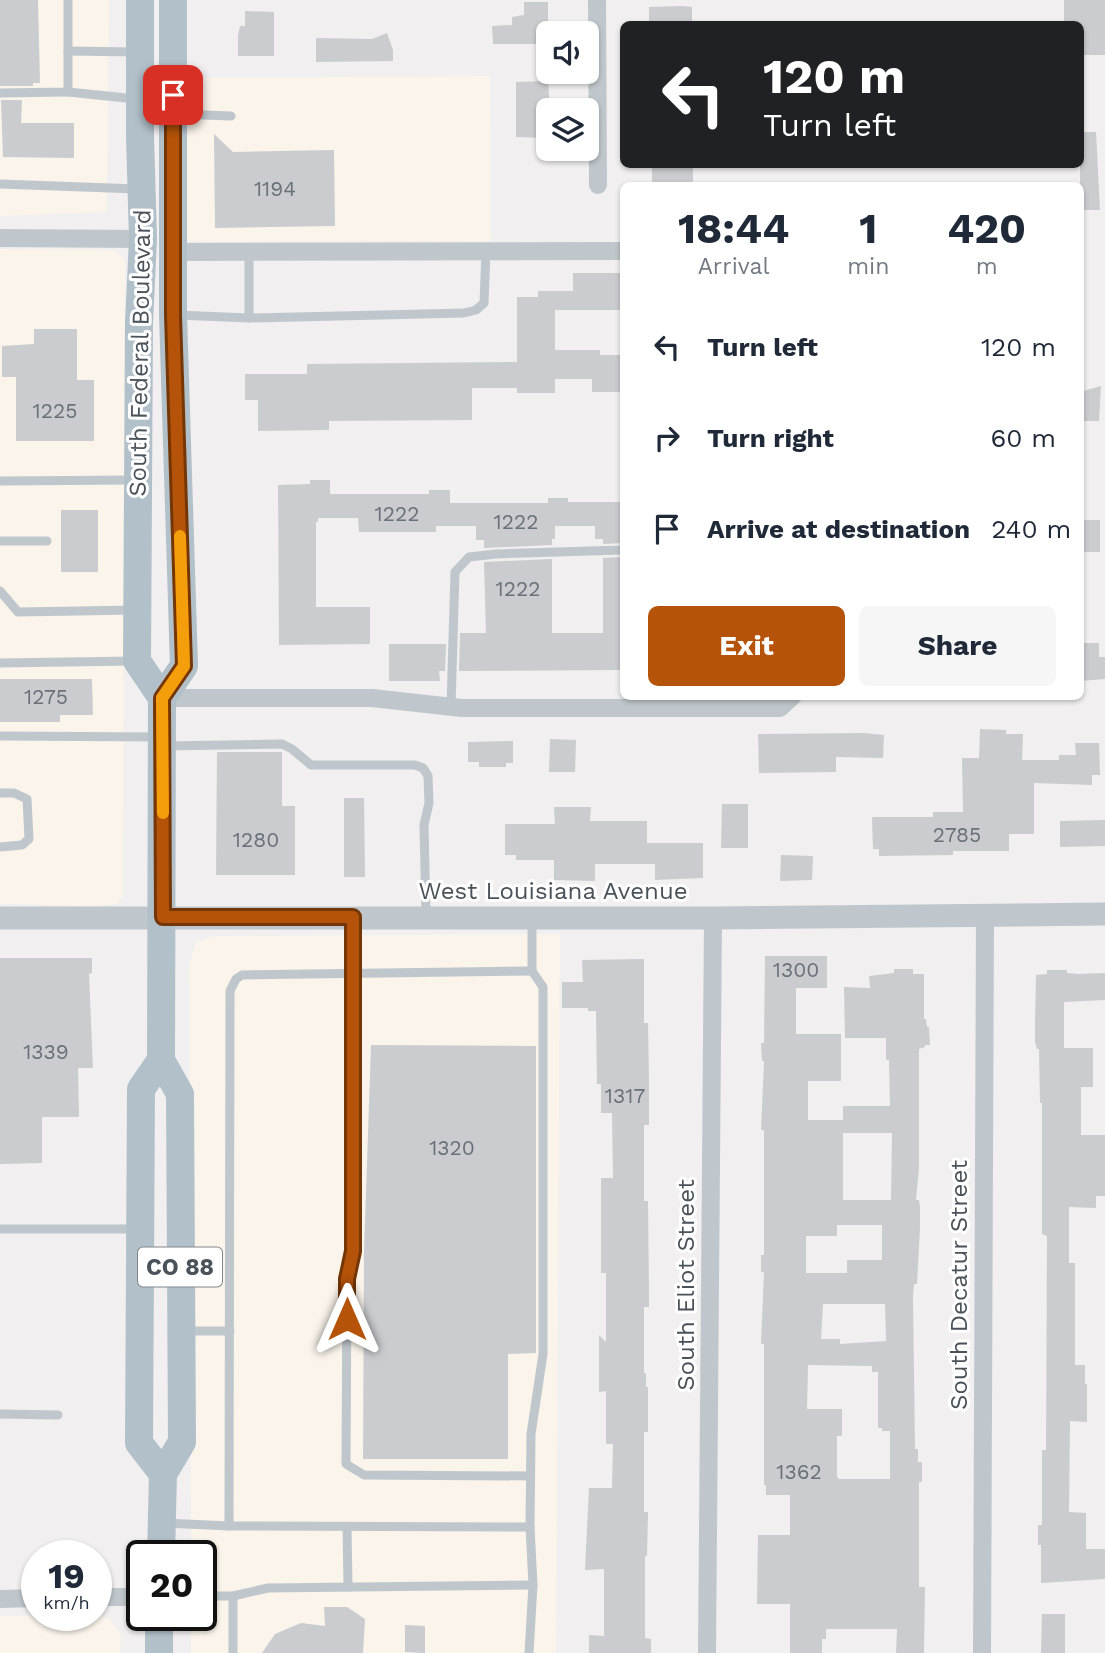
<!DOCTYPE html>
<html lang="en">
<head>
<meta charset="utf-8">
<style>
	:root { --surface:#fff; --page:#f6f6f7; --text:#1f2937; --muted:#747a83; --accent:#b45309 }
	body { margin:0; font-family:"Work Sans",sans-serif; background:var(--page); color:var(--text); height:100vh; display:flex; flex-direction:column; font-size:26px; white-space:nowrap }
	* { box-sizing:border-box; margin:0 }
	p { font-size:23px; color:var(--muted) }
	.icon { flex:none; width:38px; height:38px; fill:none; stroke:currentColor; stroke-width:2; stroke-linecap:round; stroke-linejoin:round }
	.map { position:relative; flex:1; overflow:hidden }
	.panel { position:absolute; left:620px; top:182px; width:464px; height:518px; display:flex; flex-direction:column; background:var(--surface); border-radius:10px; box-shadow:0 2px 5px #0004 }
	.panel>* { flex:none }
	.banner { position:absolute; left:620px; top:21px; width:464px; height:147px; border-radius:10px; box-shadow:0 2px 5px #0004; background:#202124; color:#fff; overflow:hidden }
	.fabs { position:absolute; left:536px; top:21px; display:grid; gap:14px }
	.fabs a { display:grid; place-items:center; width:63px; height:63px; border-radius:10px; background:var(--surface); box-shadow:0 2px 5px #0004; font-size:35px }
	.speed { position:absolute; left:21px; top:1540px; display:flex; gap:14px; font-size:35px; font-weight:700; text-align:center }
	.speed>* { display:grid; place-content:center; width:91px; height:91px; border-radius:50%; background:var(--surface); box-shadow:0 2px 5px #0004; line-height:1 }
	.speed small { font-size:18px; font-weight:400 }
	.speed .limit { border:4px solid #111; border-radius:10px; background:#fff; color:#111 }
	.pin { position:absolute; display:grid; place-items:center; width:60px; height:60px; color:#fff; margin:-30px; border-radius:14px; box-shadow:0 4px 10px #0006 }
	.me { position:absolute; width:77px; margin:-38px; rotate:0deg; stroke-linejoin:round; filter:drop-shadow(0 0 5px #0008) }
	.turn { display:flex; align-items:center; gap:24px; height:147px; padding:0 28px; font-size:32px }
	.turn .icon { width:91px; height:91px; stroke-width:2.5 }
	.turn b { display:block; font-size:49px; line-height:60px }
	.eta { display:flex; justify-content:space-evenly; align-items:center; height:119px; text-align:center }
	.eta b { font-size:42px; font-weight:700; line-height:49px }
	.button { display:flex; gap:14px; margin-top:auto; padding:14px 28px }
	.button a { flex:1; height:80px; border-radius:10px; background:var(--accent); color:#fff; font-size:28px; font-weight:700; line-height:80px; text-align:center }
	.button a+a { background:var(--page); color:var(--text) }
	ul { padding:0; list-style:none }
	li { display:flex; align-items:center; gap:21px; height:91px; padding:0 28px }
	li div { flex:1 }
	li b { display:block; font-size:26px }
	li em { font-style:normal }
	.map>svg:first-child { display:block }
</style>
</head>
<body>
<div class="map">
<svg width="1105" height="1653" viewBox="0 0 1105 1653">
	<rect width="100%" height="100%" fill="#f1efef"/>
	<g fill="#faf4eb">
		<path d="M0 0H109L107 212 0 216Z"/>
		<path d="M490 76 491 241H186L182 78Z"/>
		<path d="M0 249 114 250 125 260 123 897 117 904 94 906 0 904Z"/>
		<path d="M560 934 556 1653H191V1615H201V1556H191L189 964 196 942 215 936Z"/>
		<path d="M97 1615 110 1619 121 1635 120 1653H0V1616Z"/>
	</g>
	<g fill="#caccd0" fill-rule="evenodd">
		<path d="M0 0H38L40 83H33V86H0Z"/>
		<path d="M1064 0H1105V55H1080V24H1064Z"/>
		<path d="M524 2H548V44H493L492 26 512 25V17L524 15Z"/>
		<path d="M683 6 692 7V24H649V7Z"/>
		<path d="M245 11 274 12V56H238V35L240 26H245Z"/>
		<path d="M387 33 393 50V61L316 62V38L372 39Z"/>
		<path d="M548 81 550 110H548V138L516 137V82Z"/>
		<path d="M1 100H22L21 123H74V158L3 157Z"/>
		<path d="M1080 132H1096L1100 210H1080Z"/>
		<path d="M214 134 233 152 334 150 335 226 215 228Z"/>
		<path d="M673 166 693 167V186H652V168Z"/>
		<path d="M573 273H623V310H555V350H600V355H622L623 392H592V379H555V393H517V388H472V420L329 421V430L258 431V400H245V374H307V364L517 362V297H538V291H573Z"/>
		<path d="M34 329H77V380H94V441H16V377H2V346L34 344Z"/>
		<path d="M1101 386 1099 421H1080V392Z"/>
		<path d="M310 480H330V494H429V490H450V503H548V498H568V502H623V543L603 544V539H595V526H555V539H552V545L484 548V540H476V526H436V532H359L358 518H318V522H316V607H370V644L279 645 278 485 310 484Z"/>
		<rect x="61" y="510" width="37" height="62"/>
		<rect x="1080" y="520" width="20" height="32"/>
		<path d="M623 557V670L459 671 460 633H486L484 562 552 559V633H603V558Z"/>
		<path d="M1080 643H1099V657H1105V679L1080 681Z"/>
		<path d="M389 644H446L445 671H439L440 681H389Z"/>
		<path d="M0 679H92L93 715H60V722H0Z"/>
		<path d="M980 729 1006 730V734H1023L1022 760H1059V755H1076L1075 743H1099L1100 775H1092V785L1034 783V834H1009V851H953V855L879 856V849H873L872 817H933V812H963L962 758H979Z"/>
		<path d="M863 733 884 735 883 758 836 757V772L759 773 758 734Z"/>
		<path d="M550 739 576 740 575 772H549Z"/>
		<path d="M513 741V763H506V767H479V762H468V742Z"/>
		<path d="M217 752H282V806H295V875H216Z"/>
		<path d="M344 798H364L365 877H344Z"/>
		<path d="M722 804H748V848H721Z"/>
		<path d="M554 807H591L590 821H647V843H703V878L655 880V864H595V881L554 880V860H516V855H505V824H555Z"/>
		<path d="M1105 820V846L1060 847V821Z"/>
		<path d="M781 855 813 856 812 880 780 881Z"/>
		<path d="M765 956H827V988H796V1034H841V1081H808V1120H843V1200H891L892 1133H843V1106H890L889 1060H886V1038H845L844 987 870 988 869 976 894 973V969H913V974H924V1019H926L927 1027H929L930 1045H925V1047L919 1049V1168L916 1200H919L920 1207V1228L917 1284H914L913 1297 915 1449H918V1462H922V1482H919V1587H925L924 1653H896L897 1629H826V1639H822V1653H790V1604H757L758 1535H790V1495H766V1485H764V1344H761L764 1272H761V1255H764V1130H761L764 1061H762L761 1043H764ZM837 1225H882V1260H847V1273H806V1236H837ZM823 1304H885L886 1341 840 1344V1339H821ZM808 1365 872 1366V1372H878V1428H882V1431H890V1479H839L837 1477V1436H842V1409H807Z"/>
		<path d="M0 958H92V973L89 974 93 1068H78L79 1117H42V1163L0 1164Z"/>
		<path d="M644 959V1023H648L649 1081V1125H644V1201H648L649 1293V1307H644V1373H646V1387H648V1432H644V1512H648L647 1556H645V1638L651 1639V1653H589V1635L604 1636V1569L585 1570 589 1488H612L613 1444H606V1391L599 1392V1335L606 1342V1273H601V1178H613L612 1113H601V1084H597L596 1011H588V1008H562V982H583L582 960Z"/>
		<path d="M1047 970H1067V973L1078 974 1105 973V1000L1064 1002V1048H1093V1087H1081V1135H1105V1196H1096V1208L1069 1207V1263H1075V1365H1085V1384H1087V1422L1070 1421 1069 1512 1086 1513V1549H1105V1579L1041 1583V1545H1038V1525H1042V1450H1046L1047 1236 1042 1234V1103H1040L1039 1049H1037L1035 1042V1021L1036 975 1047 974Z"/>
		<path d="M371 1045 536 1046V1353L508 1354V1459H363L364 1251Z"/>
		<path d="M324 1607H347L365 1619 363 1653H262L275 1634 301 1623 325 1626Z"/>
		<path d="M1042 1614H1065V1653H1041Z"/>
		<path d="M405 1625 425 1626V1653L405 1652Z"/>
	</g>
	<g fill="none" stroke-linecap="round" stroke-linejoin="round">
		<g stroke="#bfc7cc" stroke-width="9">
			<path d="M68 51 136 52"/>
			<path d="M68 92 136 99"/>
			<path d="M0 93 68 92V0"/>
			<path d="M175 114 231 116"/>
			<path d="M0 184 138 189"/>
			<path d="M177 315 249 318 464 313 476 310 484 303 486 251"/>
			<path d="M249 318V252"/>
			<path d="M0 481 133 480"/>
			<path d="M0 541H47"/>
			<path d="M0 591 18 612 136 610"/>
			<path d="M0 663 135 661"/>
			<path d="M451 706 455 572 469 557 496 554 623 550"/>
			<path d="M0 736 159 737"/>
			<path d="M164 746 282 744 292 749 311 765H415L423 768 428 776 429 803 424 825 426 916"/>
			<path d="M0 793H14L27 799 29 839 22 845 0 847"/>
			<path d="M353 919V1251L347 1279 346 1464 364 1475 530 1476"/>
			<path d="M0 1229H138"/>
			<path d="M186 1331H230"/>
			<path d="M0 1414 58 1415"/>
			<path d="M164 1523 229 1526 530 1527"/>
			<path d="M229 1526 230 991 236 979 242 975 532 971"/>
			<path d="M347 1527 348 1587"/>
			<path d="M201 1596H233L268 1588 533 1585"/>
			<path d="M233 1653V1596"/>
			<path d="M529 1653 533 1585 530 1527 531 1434 543 1354V987L532 971V920"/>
		</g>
		<g stroke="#bfc7cc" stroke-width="18">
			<path d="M597 0 598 185"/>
			<path d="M0 238 143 239"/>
			<path d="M175 252 623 251"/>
			<path d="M162 698H372L462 708H780L793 696"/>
			<path d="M96 1597H142"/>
			<path d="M0 1599 37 1598"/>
			<path d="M707 1653 713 918"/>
			<path d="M982 1653 985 917"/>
		</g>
		<path stroke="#bfc7cc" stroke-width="23" d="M0 918H713L1105 914"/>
		<g stroke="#b2c0ca" stroke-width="28">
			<path d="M140 0V137L143 239 139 323 137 661 162 698 161 1060 180 1094 182 1442 163 1474 161 1556"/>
			<path d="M162 698 184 666 173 315V0"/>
			<path d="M161 1060 141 1089 139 1443 163 1474"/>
			<path d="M159 1653V1615"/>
		</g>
	</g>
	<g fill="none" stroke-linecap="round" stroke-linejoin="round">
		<g stroke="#753606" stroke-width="18">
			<path id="route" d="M173 95V315L184 666 162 698 163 917H353V1251L347 1279V1319"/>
		</g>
		<use href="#route" stroke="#b45309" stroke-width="12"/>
		<path stroke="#f59e0b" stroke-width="12" d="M163 813 162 698 184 666 180 536"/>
	</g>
	<g text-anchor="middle" stroke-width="6" stroke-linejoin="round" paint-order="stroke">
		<g font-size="21" fill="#6a7178">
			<text x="275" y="196">1194</text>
			<text x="55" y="418">1225</text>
			<text x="397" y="521">1222</text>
			<text x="516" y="529">1222</text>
			<text x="518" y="596">1222</text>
			<text x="46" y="704">1275</text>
			<text x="957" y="842">2785</text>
			<text x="256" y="847">1280</text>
			<text x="796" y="977">1300</text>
			<text x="46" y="1059">1339</text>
			<text x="625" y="1103">1317</text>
			<text x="452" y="1155">1320</text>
			<text x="799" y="1479">1362</text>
		</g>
		<rect fill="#fff" stroke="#80878c" stroke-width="2" x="138" y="1247.5" width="84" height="39" rx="5"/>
		<g font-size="23" font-weight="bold" fill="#4a535a">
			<text x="180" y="1275">CO 88</text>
		</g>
		<g font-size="24" fill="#4a535a" stroke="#fff">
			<text transform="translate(140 353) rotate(-89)" y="8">South Federal Boulevard</text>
			<text x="553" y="899">West Louisiana Avenue</text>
			<text transform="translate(686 1285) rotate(-90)" y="8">South Eliot Street</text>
			<text transform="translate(959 1285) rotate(-90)" y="8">South Decatur Street</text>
		</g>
	</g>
</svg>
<div class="fabs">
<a><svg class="icon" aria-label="sound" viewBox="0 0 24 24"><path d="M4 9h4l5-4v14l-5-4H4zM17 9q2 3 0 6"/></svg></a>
<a><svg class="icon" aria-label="layers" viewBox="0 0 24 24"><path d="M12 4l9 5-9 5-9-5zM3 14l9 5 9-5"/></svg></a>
</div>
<div class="speed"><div>19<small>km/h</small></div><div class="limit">20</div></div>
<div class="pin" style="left:173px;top:95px;background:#d93025"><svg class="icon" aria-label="arrive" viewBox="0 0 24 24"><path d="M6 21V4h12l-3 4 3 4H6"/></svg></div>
<svg class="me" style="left:347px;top:1319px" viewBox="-20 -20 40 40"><path d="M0-17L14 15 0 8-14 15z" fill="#b45309" stroke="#fff" stroke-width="4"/></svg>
<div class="banner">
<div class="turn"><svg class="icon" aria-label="left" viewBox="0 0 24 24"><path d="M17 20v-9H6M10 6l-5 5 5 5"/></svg><div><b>120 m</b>Turn left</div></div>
</div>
<section class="panel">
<div class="eta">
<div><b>18:44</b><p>Arrival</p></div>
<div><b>1</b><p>min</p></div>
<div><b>420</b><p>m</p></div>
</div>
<ul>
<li><svg class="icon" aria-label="left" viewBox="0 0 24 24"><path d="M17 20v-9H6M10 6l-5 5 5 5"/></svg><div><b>Turn left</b></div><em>120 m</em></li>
<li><svg class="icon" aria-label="right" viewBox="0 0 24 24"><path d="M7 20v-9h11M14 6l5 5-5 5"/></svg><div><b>Turn right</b></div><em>60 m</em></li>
<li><svg class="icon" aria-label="arrive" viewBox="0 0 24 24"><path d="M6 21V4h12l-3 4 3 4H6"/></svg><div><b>Arrive at destination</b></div><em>240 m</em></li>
</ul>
<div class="button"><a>Exit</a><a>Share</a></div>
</section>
</div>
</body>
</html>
